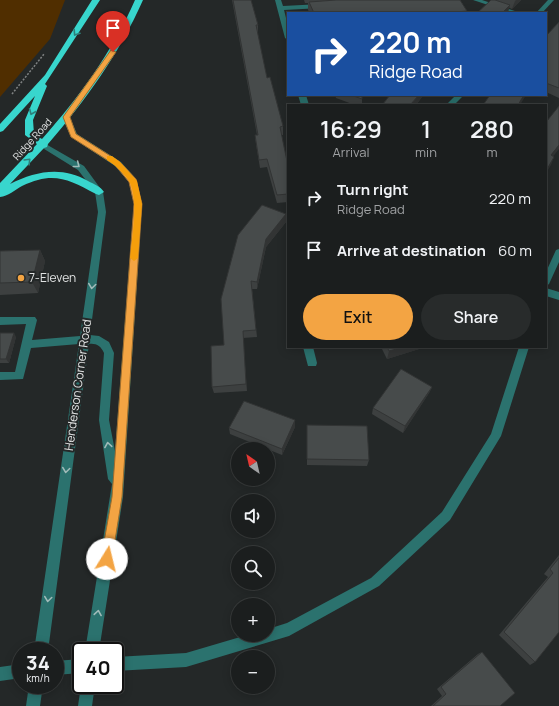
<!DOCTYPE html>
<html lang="en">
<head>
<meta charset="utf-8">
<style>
	:root { --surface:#1b1e1e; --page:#282b2b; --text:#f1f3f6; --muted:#a0a2a4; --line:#393c3c; --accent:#f3a443 }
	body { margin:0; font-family:Manrope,sans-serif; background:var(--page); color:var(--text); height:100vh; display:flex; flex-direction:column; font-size:15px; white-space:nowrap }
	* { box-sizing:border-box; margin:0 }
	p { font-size:13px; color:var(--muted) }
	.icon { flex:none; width:22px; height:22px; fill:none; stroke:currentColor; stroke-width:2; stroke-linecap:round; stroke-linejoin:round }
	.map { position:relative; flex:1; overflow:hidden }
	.panel { position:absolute; left:287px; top:104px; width:260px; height:244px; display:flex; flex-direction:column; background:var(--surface); border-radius:0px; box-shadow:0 2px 10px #0003,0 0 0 1px var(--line) }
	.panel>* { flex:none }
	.hud { position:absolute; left:287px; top:12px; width:260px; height:84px; border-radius:0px; box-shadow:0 2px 10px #0003,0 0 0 1px var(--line); background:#1a4fa0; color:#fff; overflow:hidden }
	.needle { width:26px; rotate:326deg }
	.tools { position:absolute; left:231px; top:442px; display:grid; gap:8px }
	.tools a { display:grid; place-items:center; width:44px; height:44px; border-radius:50%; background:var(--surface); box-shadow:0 2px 10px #0003,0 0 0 1px var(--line); font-size:20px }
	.speed { position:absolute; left:12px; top:642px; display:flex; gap:8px; font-size:20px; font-weight:700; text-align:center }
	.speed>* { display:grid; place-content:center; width:52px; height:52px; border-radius:50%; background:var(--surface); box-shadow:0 2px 10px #0003,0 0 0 1px var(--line); line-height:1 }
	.speed small { font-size:10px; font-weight:400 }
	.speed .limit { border:2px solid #111; border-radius:6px; background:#fff; color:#111 }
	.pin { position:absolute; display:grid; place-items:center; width:34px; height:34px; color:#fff; margin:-41px -17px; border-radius:50% 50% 50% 0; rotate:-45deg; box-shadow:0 0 4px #0007 }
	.pin .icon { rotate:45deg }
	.me { position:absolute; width:44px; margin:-22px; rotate:9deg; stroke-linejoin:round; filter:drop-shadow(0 0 3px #0008) }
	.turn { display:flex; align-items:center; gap:14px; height:84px; padding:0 16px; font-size:18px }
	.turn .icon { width:52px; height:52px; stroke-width:2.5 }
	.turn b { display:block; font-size:28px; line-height:34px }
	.eta { display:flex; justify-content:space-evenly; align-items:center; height:68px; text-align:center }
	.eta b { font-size:24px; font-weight:600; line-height:28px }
	.cta { display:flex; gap:8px; margin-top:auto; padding:8px 16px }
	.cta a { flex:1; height:46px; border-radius:24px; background:var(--accent); color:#111; font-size:16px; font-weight:600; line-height:46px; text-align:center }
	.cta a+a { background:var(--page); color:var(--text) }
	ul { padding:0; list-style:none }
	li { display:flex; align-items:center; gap:12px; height:52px; padding:0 16px }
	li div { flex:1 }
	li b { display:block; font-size:15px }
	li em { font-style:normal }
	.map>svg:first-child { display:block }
</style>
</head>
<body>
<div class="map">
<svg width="559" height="706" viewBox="0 0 559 706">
	<rect width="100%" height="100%" fill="#242828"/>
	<path fill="#502e00" d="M0 0H65L50 39 0 97Z"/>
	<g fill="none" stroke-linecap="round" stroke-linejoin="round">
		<path stroke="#808383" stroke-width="1.5" stroke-dasharray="2 1.5" stroke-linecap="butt" d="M12 94 44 54"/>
		<g fill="#2b726e" fill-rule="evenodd">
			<path d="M275 0H281L283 6 321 4 324 6 321 8 284 10 288 26V40L285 38Z"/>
			<path d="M473 0H482L521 13H512Z"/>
			<path d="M548 0H554L542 13H536Z"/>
			<path d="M298 95H306L309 105H301Z"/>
			<path d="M456 95H464L454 105H446Z"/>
			<path d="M63 115H69L77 134 121 162 136 179 142 204 123 497 99 651H85L112 484 108 479 99 420 104 353C101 346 96 343 89 344L48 651H34L79 344 31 348 23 379 0 380V372H15L26 324 0 325V317H35L37 320 32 340 80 336 98 212 95 192 78 170 41 147V143H44L84 166 103 192 106 212 90 335 99 336 109 342 114 353 109 420 115 451 134 204 129 182 115 166 71 137 62 117Z"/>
			<path d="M559 249V262L549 284 546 286V272L556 250Z"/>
			<path d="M546 288 559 292V300L546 296Z"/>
			<path d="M303 347H313L317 363 316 366H308Z"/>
			<path d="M519 347H529L501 436 450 520 379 586 289 636 186 667 115 671V657L186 653 247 635H268V629L287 623 371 578 442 512 491 434Z"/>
			<path d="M81 659V673L55 675V661Z"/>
			<path d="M21 664V678L0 681V667Z"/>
			<path d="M29 685H43L40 706H26Z"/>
			<path d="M81 685H95L92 706H78Z"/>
		</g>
		<path fill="#38d6cd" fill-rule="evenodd" d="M92 0H100L45 84 47 86 33 120 34 134 42 139C80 96 112 52 135 0H143C119 54 86 100 48 144L47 147 44 148 10 184C36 171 62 166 88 181 94 184 101 187 104 192L99 195 96 194C68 179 53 171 22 186 15 190 8 196 0 197V183L37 144 25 135V120L35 96 3 131 0 132V124L45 75Z"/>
	</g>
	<g fill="#3d4040">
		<path d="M232 0H251L258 25V33H257L267 78 283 126V135H281L288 166V202L277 203 267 167 260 168 256 144 255 135H257Z"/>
		<path d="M304 0H460L467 11 466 13H310L308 10V3H305Z"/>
		<path d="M491 0H521L512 9Z"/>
		<path d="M559 22V98L546 92V36Z"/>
		<path d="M335 95H362V105H355L336 98Z"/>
		<path d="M390 95H426L424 97H422L416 105H382Z"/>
		<path d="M286 214V222L266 247 257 289H252L257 337 243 338 247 391 214 393 212 387 224 345 238 235Z"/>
		<path d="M40 250 45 261 38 293 0 295V251Z"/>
		<path d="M0 333 16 337 9 363H0Z"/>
		<path d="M381 347H419V349L387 359Z"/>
		<path d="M432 387 429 393 403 433 372 414 373 408Z"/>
		<path d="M295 420V427L282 455 230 434 229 428Z"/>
		<path d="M307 425 369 460 367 466 307 465Z"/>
		<path d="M559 555V632L535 662 530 665 499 635 548 577 544 574Z"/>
		<path d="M482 652 500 706H431L442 696 437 689 478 654Z"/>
	</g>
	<g fill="#323434">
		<path d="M516 0H521L512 9 515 1Z"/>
		<path d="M510 5 508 13H502Z"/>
		<path d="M419 95H423L422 97 416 105H411Z"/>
		<path d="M524 95H526L520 105H518Z"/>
		<path d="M559 145V149L547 164 551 155Z"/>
		<path d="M554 157 551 165 546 173V171Z"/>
		<path d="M286 214V222L266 247 257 289V282L266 239Z"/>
		<path d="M40 250 45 261 38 293 32 282Z"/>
		<path d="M14 333 16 337 9 363 6 359Z"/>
		<path d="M404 347H419V349L387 359 389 351Z"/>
		<path d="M432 387 429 393 403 433 405 426Z"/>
		<path d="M295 420V427L282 455V449Z"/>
	</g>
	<g fill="#474b4b" stroke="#323434">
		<path d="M233 0H251L258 25H256L267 78 270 77 283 126 280 127 288 166V194L277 195 267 159 259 160 255 135H258Z"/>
		<path d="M336 0H460L467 11 446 13H314L309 2Z"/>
		<path d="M491 0H495L510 5 502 13H477Z"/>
		<path d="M559 22V88L546 83V36Z"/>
		<path d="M351 95H362V99Z"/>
		<path d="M390 95H419L411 104H383Z"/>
		<path d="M490 95H524L518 105H483Z"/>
		<path d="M559 106V145L551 155 554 157 546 171V121H547Z"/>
		<path d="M262 205 286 214 266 239 257 282 251 281 256 330 243 331 246 384 212 387 211 346 224 345 221 299 238 235Z"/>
		<path d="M40 250 32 282 0 283V251Z"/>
		<path d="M0 333H14L6 359H0Z"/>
		<path d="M387 347H404L389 351Z"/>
		<path d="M401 369 432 387 405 426 373 408Z"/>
		<path d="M244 401 295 420 282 449 229 428Z"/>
		<path d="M307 425 367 426 369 460 307 459Z"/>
		<path d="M559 558V632L535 662 504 632 553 573 550 569Z"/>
		<path d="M482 652 515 693 500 706H433L446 694 441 687Z"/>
	</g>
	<defs><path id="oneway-chevron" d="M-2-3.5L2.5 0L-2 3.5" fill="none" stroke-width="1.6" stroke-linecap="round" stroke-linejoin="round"/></defs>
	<g stroke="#2e7f7a">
		<use href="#oneway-chevron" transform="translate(76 33) rotate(123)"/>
		<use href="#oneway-chevron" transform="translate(32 112) rotate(113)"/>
		<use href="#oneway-chevron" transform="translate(28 161) rotate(-45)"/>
	</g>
	<g stroke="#a1bbb9">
		<use href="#oneway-chevron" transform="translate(77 165) rotate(38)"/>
		<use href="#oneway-chevron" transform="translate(92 286) rotate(98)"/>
		<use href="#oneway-chevron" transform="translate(108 445) rotate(-99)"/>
		<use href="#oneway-chevron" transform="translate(66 470) rotate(98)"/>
		<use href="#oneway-chevron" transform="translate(48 599) rotate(98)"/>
		<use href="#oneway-chevron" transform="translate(98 613) rotate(-81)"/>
	</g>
	<path fill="#f3a443" stroke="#9e6b2c" d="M111 50 116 52 70 117 76 134 120 162 136 179 142 204 122 497 112 559 111 563 107 564 103 563 101 559 112 497 134 204 129 182 115 165 71 137 63 117Z"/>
	<path fill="#f59e0b" d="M107 156H112L120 162 137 181 142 204 138 258 134 261 130 258C132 238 139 199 129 181 124 173 115 165 107 160Z"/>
	<circle fill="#f3a443" stroke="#242828" stroke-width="1.5" cx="21" cy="278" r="4"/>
	<g text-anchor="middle" stroke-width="4" stroke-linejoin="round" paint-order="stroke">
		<g font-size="10" fill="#e0e2e2" stroke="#242828">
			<text transform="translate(32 139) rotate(-48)" y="4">Ridge Road</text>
		</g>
		<g font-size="12" fill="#e0e2e2" stroke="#242828" text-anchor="start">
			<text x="29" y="282">7-Eleven</text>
		</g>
		<g font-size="12" fill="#e0e2e2" stroke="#242828">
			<text transform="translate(78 385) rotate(-82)" y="4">Henderson Corner Road</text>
		</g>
	</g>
</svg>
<div class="tools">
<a><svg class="needle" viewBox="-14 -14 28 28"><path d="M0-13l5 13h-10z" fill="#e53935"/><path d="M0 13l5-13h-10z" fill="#a0a2a4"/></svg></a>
<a><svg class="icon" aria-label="sound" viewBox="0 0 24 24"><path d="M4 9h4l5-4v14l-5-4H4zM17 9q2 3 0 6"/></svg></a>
<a><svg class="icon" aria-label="search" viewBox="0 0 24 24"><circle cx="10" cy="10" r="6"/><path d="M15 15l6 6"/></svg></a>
<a>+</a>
<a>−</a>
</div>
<div class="speed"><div>34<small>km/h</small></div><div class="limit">40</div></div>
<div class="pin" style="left:113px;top:52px;background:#d93025"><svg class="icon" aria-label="arrive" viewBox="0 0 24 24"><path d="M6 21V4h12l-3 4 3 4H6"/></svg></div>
<svg class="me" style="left:107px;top:559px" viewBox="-20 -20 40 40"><circle r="19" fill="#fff"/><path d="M0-13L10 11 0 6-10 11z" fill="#f3a443"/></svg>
<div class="hud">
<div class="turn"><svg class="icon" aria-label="right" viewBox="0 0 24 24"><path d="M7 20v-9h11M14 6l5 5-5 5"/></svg><div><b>220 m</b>Ridge Road</div></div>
</div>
<section class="panel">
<div class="eta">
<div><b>16:29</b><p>Arrival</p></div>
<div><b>1</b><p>min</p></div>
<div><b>280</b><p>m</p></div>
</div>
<ul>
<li><svg class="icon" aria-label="right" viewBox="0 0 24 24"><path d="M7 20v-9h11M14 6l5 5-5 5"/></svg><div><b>Turn right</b><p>Ridge Road</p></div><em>220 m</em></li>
<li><svg class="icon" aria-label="arrive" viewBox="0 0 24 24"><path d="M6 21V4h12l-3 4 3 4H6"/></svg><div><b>Arrive at destination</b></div><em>60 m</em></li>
</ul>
<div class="cta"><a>Exit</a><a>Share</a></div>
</section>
</div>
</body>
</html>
